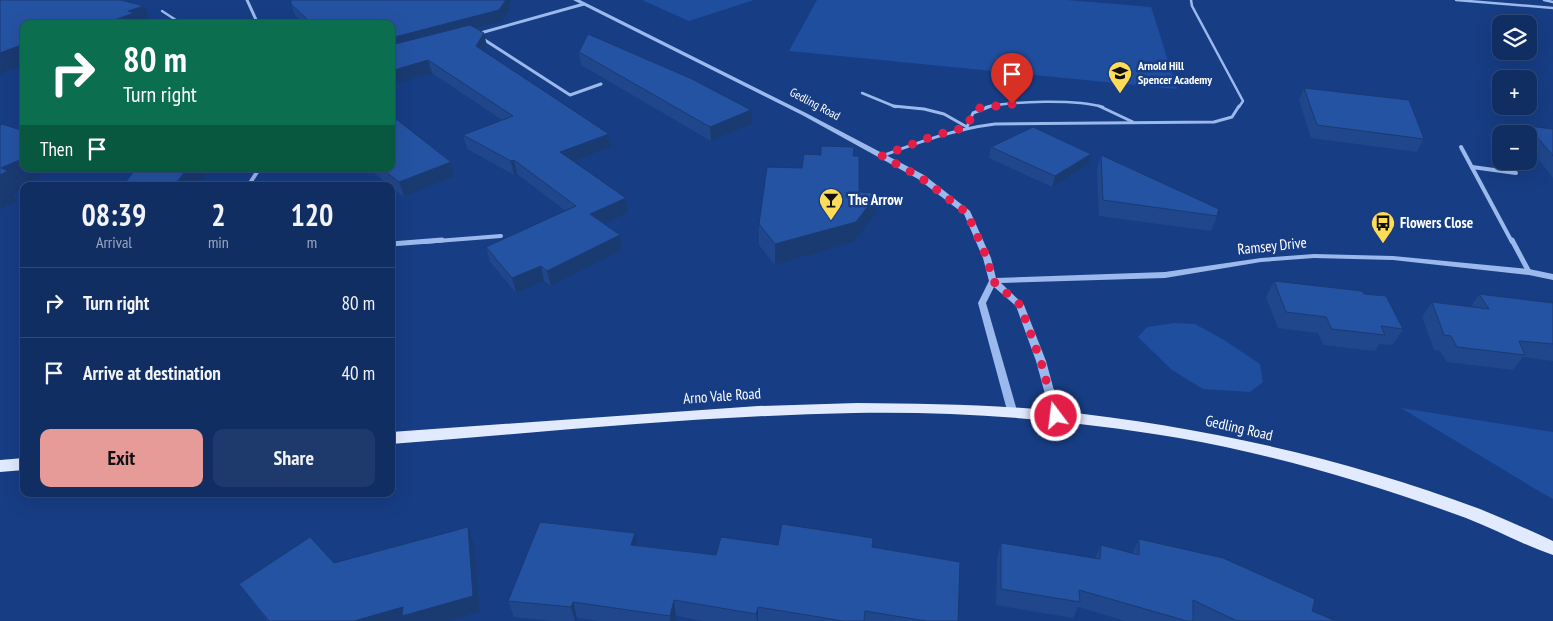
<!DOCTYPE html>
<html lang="en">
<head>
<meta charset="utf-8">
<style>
	:root { --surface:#112e63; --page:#1e3a6c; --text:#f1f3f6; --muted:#9ca8be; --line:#304a78; --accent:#e69b98 }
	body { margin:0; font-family:"PT Sans Narrow",sans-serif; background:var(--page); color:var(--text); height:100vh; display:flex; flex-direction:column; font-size:19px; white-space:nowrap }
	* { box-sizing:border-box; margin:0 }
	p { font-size:16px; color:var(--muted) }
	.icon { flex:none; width:28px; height:28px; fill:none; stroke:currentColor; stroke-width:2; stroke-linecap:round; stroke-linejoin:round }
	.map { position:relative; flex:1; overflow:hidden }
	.panel { position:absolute; left:20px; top:182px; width:375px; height:315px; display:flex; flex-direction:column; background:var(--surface); border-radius:10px; box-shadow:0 5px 20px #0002,0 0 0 1px var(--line) }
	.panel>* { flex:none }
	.banner { position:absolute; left:20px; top:20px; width:375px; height:152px; border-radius:10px; box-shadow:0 5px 20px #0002,0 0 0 1px var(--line); background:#0b6e4f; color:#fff; overflow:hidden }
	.tools { position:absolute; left:1492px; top:15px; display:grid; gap:10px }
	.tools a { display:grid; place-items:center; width:45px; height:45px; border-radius:10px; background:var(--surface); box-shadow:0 5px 20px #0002,0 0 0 1px var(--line); font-size:25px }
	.pin { position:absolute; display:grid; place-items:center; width:42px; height:42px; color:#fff; margin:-51px -21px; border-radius:50% 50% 50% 0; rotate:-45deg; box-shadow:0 0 5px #0007 }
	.pin .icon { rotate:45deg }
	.me { position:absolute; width:55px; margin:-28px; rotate:345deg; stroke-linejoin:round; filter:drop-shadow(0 0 4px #0008) }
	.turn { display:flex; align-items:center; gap:18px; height:105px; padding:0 20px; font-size:22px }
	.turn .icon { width:65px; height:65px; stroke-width:2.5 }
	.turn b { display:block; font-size:35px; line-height:42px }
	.then { display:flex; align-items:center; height:48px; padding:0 20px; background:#0003; gap:10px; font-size:19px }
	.eta { display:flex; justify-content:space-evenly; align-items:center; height:85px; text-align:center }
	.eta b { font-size:30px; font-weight:600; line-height:35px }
	.cta { display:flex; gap:10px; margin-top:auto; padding:10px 20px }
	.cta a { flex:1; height:58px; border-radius:10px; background:var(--accent); color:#111; font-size:20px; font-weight:600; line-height:58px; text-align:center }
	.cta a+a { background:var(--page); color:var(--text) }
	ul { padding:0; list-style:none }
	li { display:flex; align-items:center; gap:15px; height:70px; padding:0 20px; border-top:1px solid var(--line) }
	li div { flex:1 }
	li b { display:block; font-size:19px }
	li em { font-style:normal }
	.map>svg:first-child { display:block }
</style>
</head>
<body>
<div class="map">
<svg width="1553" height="621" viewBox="0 0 1553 621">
	<rect width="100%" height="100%" fill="#173d84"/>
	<g fill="#1f4e9e">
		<path d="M642 0H754L689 21Z"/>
		<path d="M817 0H1067L1151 7 1177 89 789 51Z"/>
		<path d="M1175 323 1195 324 1224 340 1260 364 1263 382 1250 392 1203 389 1172 370 1138 337 1147 327Z"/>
		<path d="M1401 408 1553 432V499L1537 490Z"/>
	</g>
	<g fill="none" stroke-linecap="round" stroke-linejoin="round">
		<g stroke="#9bb9ed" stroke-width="2.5">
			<path d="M1191 0 1192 6 1243 101 1239 107"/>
			<path d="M1456 0 1553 8"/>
			<path d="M1544 0 1553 2"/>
			<path d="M162 11 182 24"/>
			<path d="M862 93 896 107"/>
			<path d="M986 107C1014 101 1075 99 1103 107"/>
		</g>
		<g stroke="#9bb9ed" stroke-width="3">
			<path d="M893 106 924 109 944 114 967 127 973 113 991 106"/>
			<path d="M1099 106 1133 122"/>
			<path d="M882 156C919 142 955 129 995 124L1214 122 1232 117 1239 106"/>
		</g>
		<g stroke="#9bb9ed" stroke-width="3">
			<path d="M247 0 258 24"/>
			<path d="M477 34 584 4"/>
			<path d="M480 37 570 95 601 84"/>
		</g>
		<g stroke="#9bb9ed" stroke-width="4">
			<path d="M1461 147 1512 242"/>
			<path d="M1472 167 1516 173"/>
			<path d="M248 186 259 169"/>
			<path d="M424 242 501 236"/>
		</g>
		<g stroke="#9bb9ed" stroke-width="5">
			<path d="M1512 240 1529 272"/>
			<path d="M391 244 442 240"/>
		</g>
		<path fill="#9bb9ed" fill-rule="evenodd" d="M573 0H580L806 113 924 175 970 211 991 258 996 278 1165 272 1261 258 1314 254 1393 256 1529 269 1553 274V280L1529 275 1393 260 1314 258 1261 262 1165 278 1001 283 1024 305 1046 361 1061 416 1060 419H1052L1051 416 1036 361 1016 306 994 287 986 303 1018 414 1017 417H1009L1008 414 978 303 989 281 983 258 964 214 918 179 802 115Z"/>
		<g fill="#e1eaff" fill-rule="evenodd">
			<path d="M857 403C923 404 991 404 1057 411 1200 426 1345 458 1480 509 1505 519 1529 530 1553 541V555C1523 545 1495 529 1466 518 1373 484 1277 455 1179 438 1073 420 962 411 854 413 700 416 545 432 391 444V432L758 406Z"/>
			<path d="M24 458V470L0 472V460Z"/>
		</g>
	</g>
	<g fill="#20478c">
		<path d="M291 0H518L509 2 510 8 502 22 477 29 487 46 483 51 609 134 611 147 574 162 626 198 628 213 603 224 622 250 551 286 544 281 516 293 490 262 486 247 566 211 517 174 514 175 467 149 463 135 502 120 432 73 391 24H304L295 15 291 4Z"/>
		<path d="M579 52 752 124 711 141 581 65Z"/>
		<path d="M1304 88 1424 139 1417 152 1311 138 1299 100Z"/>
		<path d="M1528 126 1553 129V178L1529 147V134H1523Z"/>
		<path d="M991 147 1088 165 1052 187 989 158Z"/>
		<path d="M1101 155 1217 216 1211 231 1099 216 1097 169Z"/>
		<path d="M853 156 859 192 878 193 876 213 854 242 775 265 759 245V224L802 168Z"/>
		<path d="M451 162 455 176 404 197 369 169H391Z"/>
		<path d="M1274 281 1364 294 1403 329 1393 345 1379 344 1375 351 1323 345 1318 333 1278 328 1266 297Z"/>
		<path d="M1479 294 1553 303V361L1523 357 1513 370 1447 362 1440 351 1434 350 1422 317 1432 302 1471 307Z"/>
		<path d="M1139 539 1312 611 1336 621H1125L1078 607 1073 618 996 605 997 559 1001 543 1095 558 1101 545 1132 554Z"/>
		<path d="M474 544 480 612 449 621H267L239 584 334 563Z"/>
		<path d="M638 545 716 555 778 545 872 547 958 621H704L676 616 675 621H600L577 618 576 621H552L514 617 508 601Z"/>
	</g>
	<g fill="#1a3a72">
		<path d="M500 0H518L509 2 510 8 502 22 391 51V38Z"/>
		<path d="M144 6 151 22 147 24H103L128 11Z"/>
		<path d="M484 33 487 46 479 58 476 46Z"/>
		<path d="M24 44V65L0 74V53Z"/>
		<path d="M428 60 432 73 391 85V71Z"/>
		<path d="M751 110 752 124 711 141 710 127Z"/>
		<path d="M609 134 611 147 563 166 560 152Z"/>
		<path d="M1091 154 1088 165 1052 187 1055 176Z"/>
		<path d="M24 158V169H49L40 173 41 176 18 186 21 191 13 195 18 201 0 209V175L1 168Z"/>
		<path d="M514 160 517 174 514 175 511 161Z"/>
		<path d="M451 162 455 176 404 197 399 182Z"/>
		<path d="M187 169H210L197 186H174Z"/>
		<path d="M878 193 876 213 854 242 775 265V244Z"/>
		<path d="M626 198 628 213 592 229 590 214Z"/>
		<path d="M620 235 622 250 551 286 547 271Z"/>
		<path d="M541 266 544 281 516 293 512 278Z"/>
		<path d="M468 527 474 544 480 612 449 621H354Z"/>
		<path d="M635 533 638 549 631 545Z"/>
		<path d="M674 600 676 616 675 621H670V616Z"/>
		<path d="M573 602 577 618 576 621H575L571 607Z"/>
		<path d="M758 607V621H757L756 614Z"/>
	</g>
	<g fill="#2553a3" stroke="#1a3a72">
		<path d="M0 0H121L144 6 128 11 134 13 103 24H24V44L0 53Z"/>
		<path d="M291 0H506L499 10 391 38V24H312L291 4Z"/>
		<path d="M470 25 484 33 476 46 609 134 560 152 626 198 590 214 620 235 547 271 541 266 512 278 486 247 576 206 514 160 511 161 463 135 513 116 428 60 391 71V45Z"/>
		<path d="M588 34 692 79 751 110 710 127 579 52Z"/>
		<path d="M1304 88 1409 100 1424 139 1317 125Z"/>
		<path d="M391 115 451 162 399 182 382 169H391Z"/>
		<path d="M2 124 24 131V158L1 168 8 171 0 175V125Z"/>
		<path d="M1528 126 1553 129V156Z"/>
		<path d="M1033 127 1091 154 1055 176 991 147Z"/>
		<path d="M821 146 854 147 853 156H859V192L878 193 856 222 775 244 759 224 767 167 802 168 804 154 821 155Z"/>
		<path d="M1101 155 1219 209 1217 216 1103 200Z"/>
		<path d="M136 169H187L174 186H122Z"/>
		<path d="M1274 281 1362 291 1364 294 1386 296 1403 329 1381 326 1385 335 1332 329 1326 317 1286 312Z"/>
		<path d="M1479 294 1553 303V344L1519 341 1525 355 1457 347 1451 336 1444 335 1432 302 1489 309Z"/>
		<path d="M540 522 635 533 631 545 716 555 721 537 778 545 782 524 873 538 872 547 960 562 958 621H926L865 611 864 621H843L758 607 756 614 674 600 670 616 573 602 571 607 508 601Z"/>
		<path d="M468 527 473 596 402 616 403 607 354 621H269L239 584 310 537 334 563Z"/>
		<path d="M1139 539 1223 558 1315 599 1312 611 1336 621H1237L1193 600V621H1187L1079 590 1080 602 1001 589V543L1100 559 1101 545 1139 555Z"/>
	</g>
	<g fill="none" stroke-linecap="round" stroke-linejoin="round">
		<path stroke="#e11d48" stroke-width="9" stroke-dasharray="0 16.2" d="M1012 104 980 108 973 113 967 127 936 135 882 156 920 177 967 213 987 258 993 281 1020 305 1041 362 1056 416"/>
	</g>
	<defs>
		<g id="school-pin" transform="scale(1.25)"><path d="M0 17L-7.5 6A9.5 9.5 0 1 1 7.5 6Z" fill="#ffdc57" stroke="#173d84"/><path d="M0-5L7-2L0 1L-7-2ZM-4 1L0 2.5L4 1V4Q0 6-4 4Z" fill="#111"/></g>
		<g id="bar-pin" transform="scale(1.25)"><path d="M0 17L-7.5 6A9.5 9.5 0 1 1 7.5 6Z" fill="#ffdc57" stroke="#173d84"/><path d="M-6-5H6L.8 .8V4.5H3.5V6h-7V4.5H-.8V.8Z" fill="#111"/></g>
		<g id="bus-pin" transform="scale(1.25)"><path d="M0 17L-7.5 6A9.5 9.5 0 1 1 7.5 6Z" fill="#ffdc57" stroke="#173d84"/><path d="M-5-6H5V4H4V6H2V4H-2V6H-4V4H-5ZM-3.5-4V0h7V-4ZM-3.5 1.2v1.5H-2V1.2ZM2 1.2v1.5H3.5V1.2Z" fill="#111"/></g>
	</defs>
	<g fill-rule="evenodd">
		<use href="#school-pin" x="1120" y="73"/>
		<use href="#bar-pin" x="831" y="200"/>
		<use href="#bus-pin" x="1383" y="223"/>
	</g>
	<g text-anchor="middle" stroke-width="5" stroke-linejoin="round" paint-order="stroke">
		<g font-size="12" font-weight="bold" fill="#fff" stroke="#173d84" text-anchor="start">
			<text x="1138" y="70">Arnold Hill<tspan x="1138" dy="14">Spencer Academy</tspan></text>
		</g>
		<g font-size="12" fill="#fff" stroke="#173d84">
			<text transform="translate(815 104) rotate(28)" y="4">Gedling Road</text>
		</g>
		<g font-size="15" font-weight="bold" fill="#fff" stroke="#173d84" text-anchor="start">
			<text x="848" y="205">The Arrow</text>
			<text x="1400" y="228">Flowers Close</text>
		</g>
		<g font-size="15" fill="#fff" stroke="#173d84">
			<text transform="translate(1272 246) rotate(-6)" y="5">Ramsey Drive</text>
			<text transform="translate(722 396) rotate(-4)" y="5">Arno Vale Road</text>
			<text transform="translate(1239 428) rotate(13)" y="5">Gedling Road</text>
		</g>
	</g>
</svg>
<div class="tools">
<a><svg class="icon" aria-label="layers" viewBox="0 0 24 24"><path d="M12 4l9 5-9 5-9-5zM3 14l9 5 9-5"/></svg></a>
<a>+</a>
<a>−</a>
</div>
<div class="pin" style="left:1012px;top:104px;background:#d93025"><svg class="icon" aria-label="arrive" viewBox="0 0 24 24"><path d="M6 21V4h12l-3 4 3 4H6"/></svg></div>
<svg class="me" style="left:1056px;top:416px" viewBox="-20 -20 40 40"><circle r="17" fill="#e11d48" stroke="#fff" stroke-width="3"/><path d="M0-11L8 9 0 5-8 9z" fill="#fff"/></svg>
<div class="banner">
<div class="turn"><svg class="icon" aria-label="right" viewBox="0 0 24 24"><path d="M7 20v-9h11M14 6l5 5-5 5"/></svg><div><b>80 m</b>Turn right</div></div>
<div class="then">Then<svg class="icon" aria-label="arrive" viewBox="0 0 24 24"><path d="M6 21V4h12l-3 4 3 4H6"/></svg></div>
</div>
<section class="panel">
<div class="eta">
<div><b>08:39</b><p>Arrival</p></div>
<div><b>2</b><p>min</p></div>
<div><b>120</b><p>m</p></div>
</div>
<ul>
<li><svg class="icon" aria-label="right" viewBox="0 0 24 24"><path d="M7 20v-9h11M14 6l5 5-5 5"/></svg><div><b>Turn right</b></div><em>80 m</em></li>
<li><svg class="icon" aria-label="arrive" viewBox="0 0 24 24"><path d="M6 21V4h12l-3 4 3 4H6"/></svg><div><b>Arrive at destination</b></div><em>40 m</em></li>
</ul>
<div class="cta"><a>Exit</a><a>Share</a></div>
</section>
</div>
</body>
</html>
